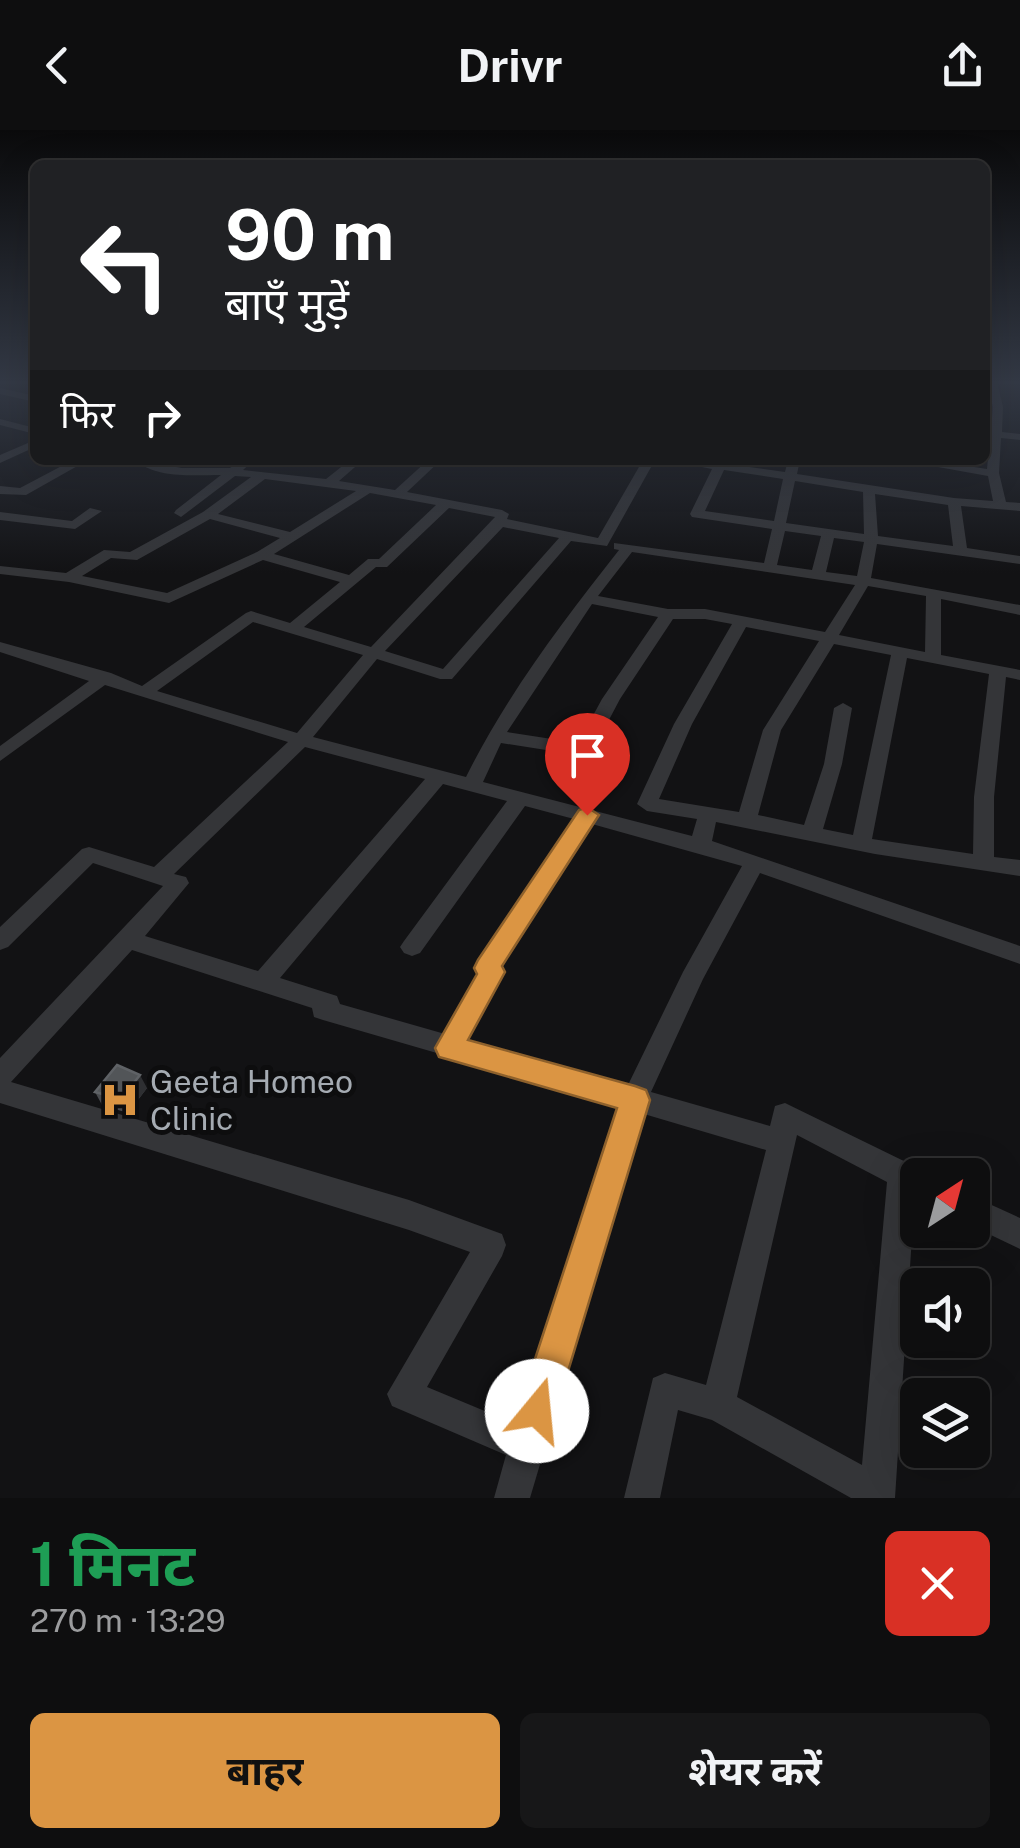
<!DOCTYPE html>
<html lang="hi">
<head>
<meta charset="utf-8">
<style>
	:root { --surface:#0e0e0f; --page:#171718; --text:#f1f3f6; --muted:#9b9c9e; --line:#2e2e2f; --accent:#db9543 }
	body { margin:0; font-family:"Public Sans","Noto Sans Devanagari",sans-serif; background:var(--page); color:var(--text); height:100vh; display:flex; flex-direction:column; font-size:38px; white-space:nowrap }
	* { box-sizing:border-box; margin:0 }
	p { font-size:32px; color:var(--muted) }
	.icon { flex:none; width:55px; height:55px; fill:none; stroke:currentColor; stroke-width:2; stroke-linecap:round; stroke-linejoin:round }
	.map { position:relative; height:1368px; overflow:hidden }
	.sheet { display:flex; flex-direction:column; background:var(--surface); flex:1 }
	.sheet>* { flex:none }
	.guide { position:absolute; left:30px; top:30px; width:960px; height:305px; border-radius:15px; box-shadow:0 10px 40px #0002,0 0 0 2px var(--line); background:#202124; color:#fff; overflow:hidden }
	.needle { width:65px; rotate:36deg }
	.fabs { position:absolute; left:900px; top:1028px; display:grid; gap:20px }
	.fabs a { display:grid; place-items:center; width:90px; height:90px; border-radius:15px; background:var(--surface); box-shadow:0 10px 40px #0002,0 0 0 2px var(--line); font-size:50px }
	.pin { position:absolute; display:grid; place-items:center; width:85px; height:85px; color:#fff; margin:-102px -42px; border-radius:50% 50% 50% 0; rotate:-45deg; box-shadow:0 0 10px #0007 }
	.pin .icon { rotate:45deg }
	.me { position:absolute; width:110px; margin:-55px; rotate:17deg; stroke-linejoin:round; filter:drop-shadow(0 0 8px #0008) }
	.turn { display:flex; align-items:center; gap:35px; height:210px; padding:0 30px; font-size:45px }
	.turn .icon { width:130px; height:130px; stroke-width:2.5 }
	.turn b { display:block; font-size:70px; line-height:85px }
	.then { display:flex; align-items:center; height:95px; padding:0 30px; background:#0003; gap:20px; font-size:38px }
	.round { display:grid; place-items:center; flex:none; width:105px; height:105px; border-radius:15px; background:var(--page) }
	.head { display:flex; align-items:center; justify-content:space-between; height:170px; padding:0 30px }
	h1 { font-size:60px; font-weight:700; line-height:75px; color:#1e9e55 }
	.action { display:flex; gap:20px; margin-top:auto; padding:20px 30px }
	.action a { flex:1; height:115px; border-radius:15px; background:var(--accent); color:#111; font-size:40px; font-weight:700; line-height:115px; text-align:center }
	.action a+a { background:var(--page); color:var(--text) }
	header { display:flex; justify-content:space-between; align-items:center; height:130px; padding:0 30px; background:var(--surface); font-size:45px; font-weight:700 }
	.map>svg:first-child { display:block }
</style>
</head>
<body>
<header><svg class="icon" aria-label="back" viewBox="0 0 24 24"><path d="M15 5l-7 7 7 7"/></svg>Drivr<svg class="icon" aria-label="share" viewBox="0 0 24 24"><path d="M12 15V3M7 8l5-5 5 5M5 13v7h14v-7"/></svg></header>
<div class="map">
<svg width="1020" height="1368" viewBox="0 0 1020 1368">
	<rect width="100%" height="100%" fill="#121214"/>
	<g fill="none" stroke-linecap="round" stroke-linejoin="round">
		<g fill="#343538" fill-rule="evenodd">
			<path d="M987 252H997L1003 277 1002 302 1020 304V310L1001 308 999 343 1006 372 1020 373V381L961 376 967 418 1020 426V434L877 414 871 448 1020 475V485L941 469V525L1020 540V550L1006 547 994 667V727L1020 730V746L875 724 716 692 712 711 1020 816V834L760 743 703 849 651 962 770 996 775 976 785 973 912 1035 916 1045 895 1368H851L712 1290 678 1280 660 1368H624L653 1248 665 1243 706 1255 766 1020 644 984 530 1368H494L506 1325 392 1276 387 1264 470 1122 409 1100 0 973V928L163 756 93 733 8 817 0 820V797L82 719 89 717 154 737 288 612 105 555 0 631V616L89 551 0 522V512L111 543 142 556 246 483 251 481 290 493 340 452 263 430 169 473 69 452 0 444V436L66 443 104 420 130 422 203 382 251 347 235 346 181 387 174 383 176 380 221 345C193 345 157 349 135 330L182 338H230L241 330H254L243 340 326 349 350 330H363L339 351 395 360 428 330H441L407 362 502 380 509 384 507 389 598 408 643 330H655L607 416 571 411 452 549H440L377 529 313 607 466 647C506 566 563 491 619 420L614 419V413L764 433 772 399 692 387 690 384 712 339 667 330 716 333 729 330 727 334 785 342 788 330H800L797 344 954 368 993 371 988 346 899 330H929L987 339 990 307 985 306V300H991L993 277ZM724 340 783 349 774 391 705 381ZM265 349 356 361 290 402 218 384ZM795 351 863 362 864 404 786 393ZM370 363 436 375 379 429H368L349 445 274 424ZM875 364 948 375 953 416 878 406ZM449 378 495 387 371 517 304 497 376 437H387ZM210 389 280 408 257 422 167 463 82 446 111 428 137 430ZM503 397 559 408 443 539 385 521ZM785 401 821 406 812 440 777 435ZM834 408 864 412 857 446 826 442ZM632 422 855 455 825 502 705 479H668L598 466ZM868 456 926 466 925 522 839 505ZM592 474 658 487 602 569 578 613 507 602ZM673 489H705L732 494 674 594 637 674 647 681 697 689 692 706 483 652 501 613 584 626 591 624 620 569ZM253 492 363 525 297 603 157 561ZM746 497 819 511 763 600 739 682 659 669 692 594ZM834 514 891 525 853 705 823 699 842 634 852 578 843 573 834 578 824 634 804 695 758 685 781 600ZM907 528 989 544 974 667 973 724 872 709ZM305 617 425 649 258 841 145 806 189 753 186 747 174 744ZM443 654 507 671 404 811 400 817 404 823 412 826 420 823 525 676 574 689 479 831 475 838 478 844 445 904 340 874 337 866 280 848ZM592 694 742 736 683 842 628 955 467 910 504 842 501 836ZM132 820 312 878 314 887 323 890 619 976 516 1294 427 1257 502 1126 506 1115 502 1104 409 1070 11 952ZM797 1005 887 1052 862 1335 737 1267Z"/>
			<path d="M0 258 35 266V272L0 264Z"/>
			<path d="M0 289 35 298V304L0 295Z"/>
			<path d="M35 310V317L0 333V325Z"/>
			<path d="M73 330H88L26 365 0 364V356L20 358Z"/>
			<path d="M90 378 102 381 75 399 0 390V382L72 391Z"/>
			<path d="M972 1066 1020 1088V1119L972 1096Z"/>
		</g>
	</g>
	<path fill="#484a4e" d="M147 958 128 983 102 975 95 962Z"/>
	<path fill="#2e2f32" d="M140 945 147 958 128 983 121 969Z"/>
	<path fill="#525558" stroke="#5f6266" stroke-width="2.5" d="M117 935 140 945 121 969 95 962Z"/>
	<linearGradient id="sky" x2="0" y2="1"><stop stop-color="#0a0a0b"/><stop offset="0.57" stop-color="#333945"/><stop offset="1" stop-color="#333945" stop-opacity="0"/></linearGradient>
	<rect width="1020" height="443" fill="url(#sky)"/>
	<path fill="#db9543" stroke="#8e612c" stroke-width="2.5" d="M587 677 599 685 502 836 505 842 468 910 635 956 646 960 650 970 556 1281 550 1295 537 1300 523 1295 518 1281 617 978 450 930 439 927 435 918 477 844 474 838 478 830 579 680Z"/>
	<defs>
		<g id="hospital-bare" transform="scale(3)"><path d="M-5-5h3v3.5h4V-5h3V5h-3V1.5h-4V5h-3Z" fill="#db9543" stroke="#0d0d0e" stroke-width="2.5" paint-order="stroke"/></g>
	</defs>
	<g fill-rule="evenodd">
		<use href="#hospital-bare" x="120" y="970"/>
	</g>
	<g text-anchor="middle" stroke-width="10" stroke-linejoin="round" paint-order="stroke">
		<g font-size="32" fill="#a5abb2" stroke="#0d0d0e" text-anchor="start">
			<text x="150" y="963">Geeta Homeo<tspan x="150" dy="37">Clinic</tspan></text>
		</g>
	</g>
</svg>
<div class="fabs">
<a><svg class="needle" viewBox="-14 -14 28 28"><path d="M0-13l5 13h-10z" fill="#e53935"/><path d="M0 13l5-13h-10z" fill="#9b9c9e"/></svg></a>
<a><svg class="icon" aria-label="sound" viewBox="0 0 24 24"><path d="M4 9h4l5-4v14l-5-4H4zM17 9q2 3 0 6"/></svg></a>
<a><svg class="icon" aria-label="layers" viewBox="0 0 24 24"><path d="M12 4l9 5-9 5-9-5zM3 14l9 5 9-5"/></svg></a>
</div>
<div class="pin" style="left:587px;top:685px;background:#d93025"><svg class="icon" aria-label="arrive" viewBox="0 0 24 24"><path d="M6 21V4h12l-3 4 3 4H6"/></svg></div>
<svg class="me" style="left:537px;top:1281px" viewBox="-20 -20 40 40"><circle r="19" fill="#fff"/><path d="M0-13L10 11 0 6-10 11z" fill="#db9543"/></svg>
<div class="guide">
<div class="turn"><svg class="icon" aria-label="left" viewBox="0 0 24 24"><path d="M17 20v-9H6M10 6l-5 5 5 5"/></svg><div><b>90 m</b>बाएँ मुड़ें</div></div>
<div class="then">फिर<svg class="icon" aria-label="right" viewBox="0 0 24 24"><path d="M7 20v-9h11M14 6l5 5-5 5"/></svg></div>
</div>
</div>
<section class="sheet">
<div class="head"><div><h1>1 मिनट</h1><p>270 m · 13:29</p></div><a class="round" style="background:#d93025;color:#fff"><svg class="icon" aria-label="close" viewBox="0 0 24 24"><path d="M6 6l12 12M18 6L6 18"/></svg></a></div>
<div class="action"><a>बाहर</a><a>शेयर करें</a></div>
</section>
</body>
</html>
